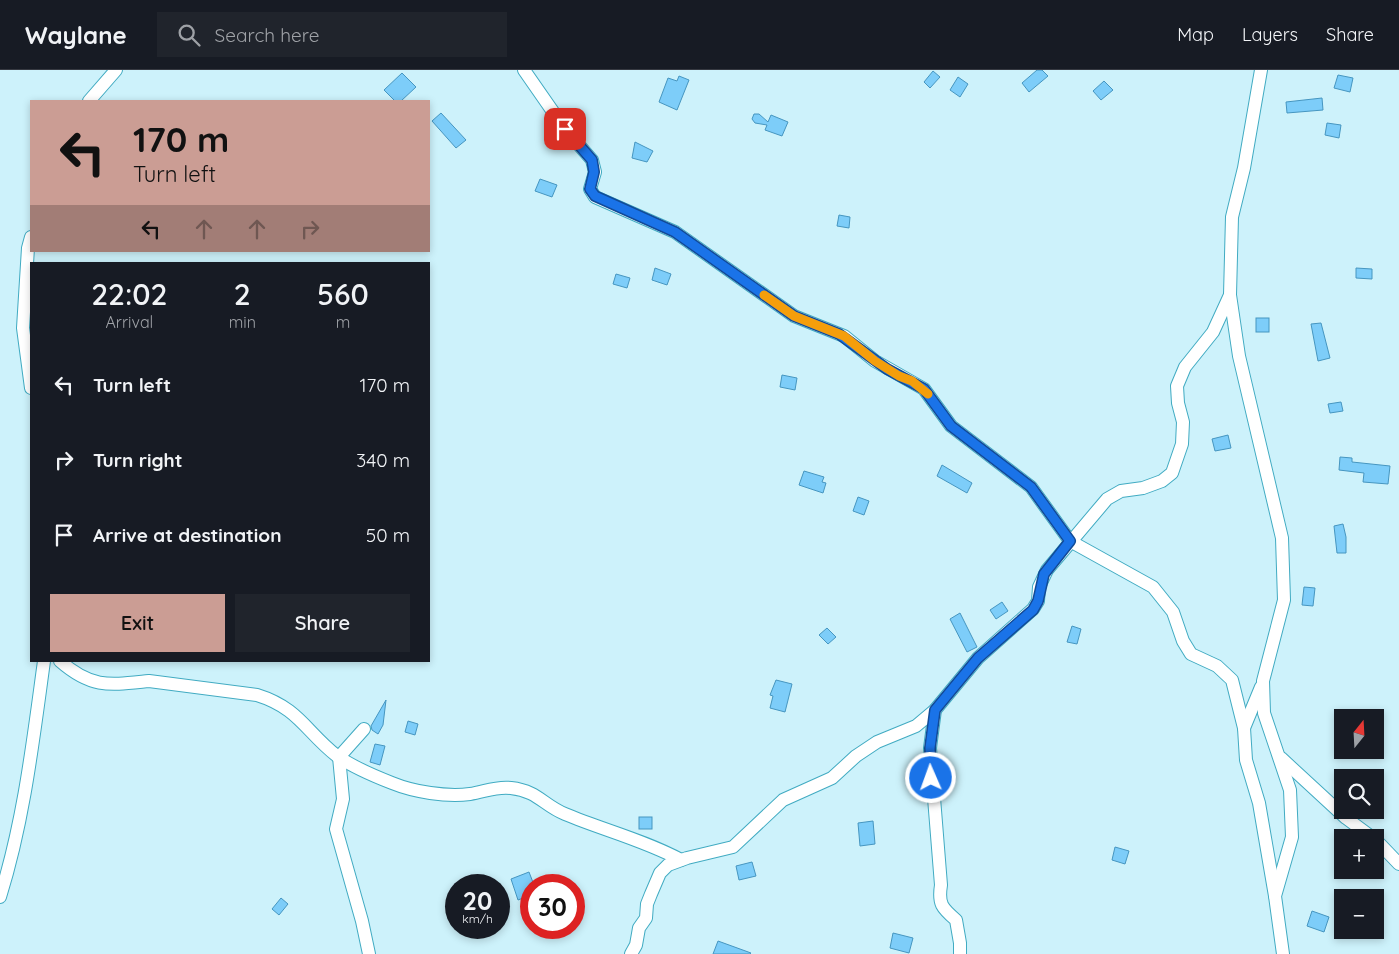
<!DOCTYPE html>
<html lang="en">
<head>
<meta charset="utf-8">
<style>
	:root { --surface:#171b24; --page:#20242c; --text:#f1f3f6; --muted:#9ea1a6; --line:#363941; --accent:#cb9d94 }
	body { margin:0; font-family:Quicksand,sans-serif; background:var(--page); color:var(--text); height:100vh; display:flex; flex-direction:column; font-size:19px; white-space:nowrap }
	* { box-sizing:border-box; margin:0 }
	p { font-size:16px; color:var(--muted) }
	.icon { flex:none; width:28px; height:28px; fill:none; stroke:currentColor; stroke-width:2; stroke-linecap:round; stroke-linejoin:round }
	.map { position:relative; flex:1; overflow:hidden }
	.panel { position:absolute; left:30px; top:192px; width:400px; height:400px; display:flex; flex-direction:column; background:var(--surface); border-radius:0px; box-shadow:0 2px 8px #0003 }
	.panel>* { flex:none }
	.top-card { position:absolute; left:30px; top:30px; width:400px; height:152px; border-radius:0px; box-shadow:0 2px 8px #0003; background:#cb9d94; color:#111; overflow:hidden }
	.needle { width:32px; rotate:18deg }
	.buttons { position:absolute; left:1334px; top:639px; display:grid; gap:10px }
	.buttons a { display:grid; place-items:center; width:50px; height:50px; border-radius:0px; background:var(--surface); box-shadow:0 2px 8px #0003; font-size:25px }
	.speed { position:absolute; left:445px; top:804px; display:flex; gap:10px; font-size:25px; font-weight:700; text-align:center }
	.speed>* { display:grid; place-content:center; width:65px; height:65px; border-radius:50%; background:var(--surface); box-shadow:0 2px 8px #0003; line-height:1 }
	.speed small { font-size:12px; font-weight:400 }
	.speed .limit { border:8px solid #d22; background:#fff; color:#111 }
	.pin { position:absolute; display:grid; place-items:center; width:42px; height:42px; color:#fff; margin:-21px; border-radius:10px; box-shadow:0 2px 8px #0006 }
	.me { position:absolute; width:55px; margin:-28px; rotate:358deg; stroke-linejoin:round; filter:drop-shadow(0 0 4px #0008) }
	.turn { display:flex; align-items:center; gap:18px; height:105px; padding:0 20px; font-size:22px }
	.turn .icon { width:65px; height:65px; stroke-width:2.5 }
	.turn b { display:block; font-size:35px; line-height:42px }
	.lanes { display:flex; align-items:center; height:48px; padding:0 20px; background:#0003; justify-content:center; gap:25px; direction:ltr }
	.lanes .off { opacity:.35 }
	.eta { display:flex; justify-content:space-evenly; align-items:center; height:85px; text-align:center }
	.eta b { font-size:30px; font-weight:600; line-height:35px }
	.primary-button { display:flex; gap:10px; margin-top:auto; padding:10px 20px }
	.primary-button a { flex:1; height:58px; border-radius:0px; background:var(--accent); color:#111; font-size:20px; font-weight:600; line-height:58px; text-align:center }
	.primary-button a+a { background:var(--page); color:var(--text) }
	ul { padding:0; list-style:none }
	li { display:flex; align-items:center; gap:15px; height:75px; padding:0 20px }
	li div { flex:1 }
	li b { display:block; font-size:19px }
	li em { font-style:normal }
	header { display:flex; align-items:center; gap:30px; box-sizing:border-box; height:70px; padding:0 25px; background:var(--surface); border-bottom:1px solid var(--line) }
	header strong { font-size:24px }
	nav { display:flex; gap:28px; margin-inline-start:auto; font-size:18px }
	.search { width:350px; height:45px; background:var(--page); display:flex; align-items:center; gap:12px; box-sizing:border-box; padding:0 18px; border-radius:0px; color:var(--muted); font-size:19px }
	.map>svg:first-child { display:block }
</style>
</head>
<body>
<header>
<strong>Waylane</strong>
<div class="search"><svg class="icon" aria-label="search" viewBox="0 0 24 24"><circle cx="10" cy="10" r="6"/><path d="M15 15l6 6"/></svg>Search here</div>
<nav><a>Map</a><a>Layers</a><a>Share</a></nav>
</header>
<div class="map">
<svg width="1399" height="884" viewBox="0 0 1399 884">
	<rect width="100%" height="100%" fill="#cdf2fb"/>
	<g fill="#7dcdf9" stroke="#4696c0">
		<path d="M1037 0H1042L1048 6 1029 22 1022 13Z"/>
		<path d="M933 1 940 7 930 18 924 12Z"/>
		<path d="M402 3 416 17 401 31H395L384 20Z"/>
		<path d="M1338 5 1353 8 1350 22 1334 18Z"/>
		<path d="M679 6 689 10 677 40 659 32 668 8 677 11Z"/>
		<path d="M958 7 968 14 960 27 950 20Z"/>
		<path d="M1104 11 1113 20 1101 30 1093 21Z"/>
		<path d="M1322 28 1323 40 1287 43 1286 32Z"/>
		<path d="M441 43 466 70 456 78 432 51Z"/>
		<path d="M754 44H759L768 52 771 45 788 52 782 66 765 60 767 55 755 53 752 49Z"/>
		<path d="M1327 53 1341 55 1339 68 1325 65Z"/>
		<path d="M635 72 653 81 647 92 632 88Z"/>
		<path d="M540 109 557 115 552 127 535 121Z"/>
		<path d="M839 145 850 147 849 158 837 156Z"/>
		<path d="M655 198 671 204 667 215 652 210Z"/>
		<path d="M1356 198 1372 199V209L1356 208Z"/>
		<path d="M616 204 630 208 627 218 613 214Z"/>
		<rect x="1256" y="248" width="13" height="14"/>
		<path d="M1321 253 1330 288 1318 291 1311 254Z"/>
		<path d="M782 305 797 308 795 320 780 317Z"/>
		<path d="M1341 332 1343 341 1330 343 1328 334Z"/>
		<path d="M1228 365 1231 378 1215 381 1212 369Z"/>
		<path d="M1340 387 1352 388V392L1390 396 1388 414 1363 412 1364 403 1339 400Z"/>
		<path d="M942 395 972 413 967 423 937 406Z"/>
		<path d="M804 401 824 407 822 412 826 413 823 423 799 415Z"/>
		<path d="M858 427 869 431 864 445 853 441Z"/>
		<path d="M1343 454 1346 467V483H1337L1334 456Z"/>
		<path d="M1304 517 1315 518 1313 536 1302 535Z"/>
		<path d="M1002 532 1008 541 996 549 990 540Z"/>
		<path d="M960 543 977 577 967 582 950 549Z"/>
		<path d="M1072 556 1081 559 1077 574 1067 572Z"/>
		<path d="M827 558 836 567 828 574 819 565Z"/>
		<path d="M776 610 792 614 785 642 770 638 773 626 770 625Z"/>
		<path d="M386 630 383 655 378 664 372 660 371 656Z"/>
		<path d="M408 651 418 654 415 665 405 662Z"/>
		<path d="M375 674 385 676 380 695 370 692Z"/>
		<rect x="639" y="747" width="13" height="12"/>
		<path d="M873 751 875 774 860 776 858 753Z"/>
		<path d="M1115 777 1129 781 1125 794 1112 790Z"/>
		<path d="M752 792 756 806 739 810 736 796Z"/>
		<path d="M529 802 534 815H531V825L518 830 511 809Z"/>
		<path d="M281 828 288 834 279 845 272 839Z"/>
		<path d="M1312 841 1329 847 1324 862 1307 856Z"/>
		<path d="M893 863 913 868 909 883 890 878Z"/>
		<path d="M718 871 751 883 750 884H713Z"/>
	</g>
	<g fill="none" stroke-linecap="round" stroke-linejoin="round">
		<g stroke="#41abc2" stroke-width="14">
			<g id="minor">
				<path d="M524 0 565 59 592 90 595 102 590 119 595 127 675 162 794 246 844 266 875 291 924 319 951 356 1031 417 1070 471 1153 517 1173 542 1183 571 1191 584 1217 596 1232 610 1244 658 1246 690 1259 733 1275 826"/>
				<path d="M1261 0 1244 98 1232 147 1230 225 1239 286 1282 468 1284 530 1263 611 1264 643 1290 720 1292 767 1275 826 1283 884"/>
				<path d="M89 31 116 0"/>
				<path d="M31 167 28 178 23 258 31 318"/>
				<path d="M60 591C92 619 110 615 149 611L257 625C299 638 306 662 337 686 353 697 374 706 392 713 414 722 446 727 470 724 484 722 496 716 511 718 538 721 543 735 565 744 603 760 644 770 681 790"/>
				<path d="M935 640 930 678 941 815C938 834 942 838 956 850L960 873V884"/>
				<path d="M1244 658 1261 617"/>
				<path d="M364 659 339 687 343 729 336 759 362 851 369 884"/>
				<path d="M1281 688 1346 748 1373 768"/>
				<path d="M1375 769 1399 794"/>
				<path d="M0 827C24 750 33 671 44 591"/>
				<path d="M631 884 636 875 639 858 646 848 647 834 651 824 660 803 668 795 687 788 733 777 783 730 832 708 856 686 877 672 916 656 935 640 978 588 1033 539 1038 531 1039 517 1047 500 1107 429 1121 421 1143 418 1162 411 1172 403 1182 374 1183 352 1178 333 1177 316 1185 297 1213 262 1230 225"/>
			</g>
		</g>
		<use href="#minor" stroke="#fff" stroke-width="12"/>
	</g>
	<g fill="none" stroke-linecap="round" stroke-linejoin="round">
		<g stroke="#114b97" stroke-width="12">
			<path id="route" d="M565 59 592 90 594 102 590 119 595 126 675 162 794 246 839 264 887 299 924 319 951 356 1031 417 1070 471 1044 504 1038 531 1033 540 978 588 935 640 930 678 931 708"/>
		</g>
		<use href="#route" stroke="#1a73e8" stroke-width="9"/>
		<path stroke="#f59e0b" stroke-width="9" d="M764 225 794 246 844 266 875 291 899 306 912 311 928 324"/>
	</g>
</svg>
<div class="buttons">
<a><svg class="needle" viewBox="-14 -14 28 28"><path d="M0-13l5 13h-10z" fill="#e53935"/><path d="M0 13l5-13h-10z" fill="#9ea1a6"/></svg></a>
<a><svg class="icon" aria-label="search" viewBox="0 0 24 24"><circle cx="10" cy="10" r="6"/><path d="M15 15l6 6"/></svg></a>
<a>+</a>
<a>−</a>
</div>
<div class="speed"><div>20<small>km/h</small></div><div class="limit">30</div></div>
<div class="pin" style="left:565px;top:59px;background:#d93025"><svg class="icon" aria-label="arrive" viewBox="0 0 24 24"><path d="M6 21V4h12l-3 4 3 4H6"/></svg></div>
<svg class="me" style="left:931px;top:708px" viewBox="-20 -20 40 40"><circle r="17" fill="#1a73e8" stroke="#fff" stroke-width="3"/><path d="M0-11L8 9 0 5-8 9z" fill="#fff"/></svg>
<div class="top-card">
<div class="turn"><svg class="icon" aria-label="left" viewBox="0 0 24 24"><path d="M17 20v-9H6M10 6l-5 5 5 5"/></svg><div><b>170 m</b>Turn left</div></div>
<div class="lanes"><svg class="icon" aria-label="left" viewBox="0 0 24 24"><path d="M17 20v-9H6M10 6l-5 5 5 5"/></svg><svg class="icon off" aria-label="ahead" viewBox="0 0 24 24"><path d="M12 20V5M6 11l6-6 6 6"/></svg><svg class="icon off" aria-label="ahead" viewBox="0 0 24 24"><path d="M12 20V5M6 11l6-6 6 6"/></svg><svg class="icon off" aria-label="right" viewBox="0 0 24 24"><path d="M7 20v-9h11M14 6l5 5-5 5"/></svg></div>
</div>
<section class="panel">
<div class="eta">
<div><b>22:02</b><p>Arrival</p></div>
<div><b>2</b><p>min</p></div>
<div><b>560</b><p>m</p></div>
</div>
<ul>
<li><svg class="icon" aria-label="left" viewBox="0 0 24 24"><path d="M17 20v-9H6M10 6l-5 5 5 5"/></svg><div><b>Turn left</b></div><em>170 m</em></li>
<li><svg class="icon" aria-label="right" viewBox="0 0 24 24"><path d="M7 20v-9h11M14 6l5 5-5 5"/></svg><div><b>Turn right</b></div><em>340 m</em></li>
<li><svg class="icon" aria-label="arrive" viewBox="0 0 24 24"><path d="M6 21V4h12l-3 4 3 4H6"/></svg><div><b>Arrive at destination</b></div><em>50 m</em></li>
</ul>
<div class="primary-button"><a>Exit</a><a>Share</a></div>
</section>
</div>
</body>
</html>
